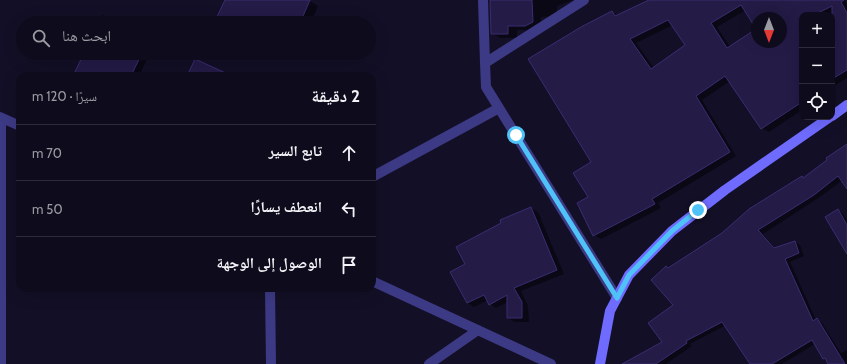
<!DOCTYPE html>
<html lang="ar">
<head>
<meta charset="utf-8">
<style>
	:root { --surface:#0e0b1c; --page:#1c1929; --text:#f1f3f6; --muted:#9b9ba3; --line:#2e2b3b }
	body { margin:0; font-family:Cabin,"Noto Naskh Arabic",sans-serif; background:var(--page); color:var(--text); direction:rtl }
	.controls { position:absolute; right:12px; top:12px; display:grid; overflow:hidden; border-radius:8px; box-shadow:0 4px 16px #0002 }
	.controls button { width:36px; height:36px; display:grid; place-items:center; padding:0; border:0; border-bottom:1px solid var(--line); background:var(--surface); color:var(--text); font:20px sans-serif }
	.compass { position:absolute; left:751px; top:12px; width:36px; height:36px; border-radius:50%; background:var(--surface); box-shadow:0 4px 16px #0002; rotate:180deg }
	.stop { position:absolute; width:12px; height:12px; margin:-9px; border:3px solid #4fc3f7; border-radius:50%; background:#fff }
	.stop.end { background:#4fc3f7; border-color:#fff; box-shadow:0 1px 4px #0008 }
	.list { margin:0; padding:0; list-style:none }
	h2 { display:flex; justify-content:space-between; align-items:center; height:52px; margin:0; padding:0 16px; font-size:17px }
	h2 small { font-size:13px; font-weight:400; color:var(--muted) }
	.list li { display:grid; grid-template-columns:26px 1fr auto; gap:12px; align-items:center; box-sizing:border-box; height:56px; padding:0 16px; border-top:1px solid var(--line) }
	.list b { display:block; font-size:15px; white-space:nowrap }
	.list em { font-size:13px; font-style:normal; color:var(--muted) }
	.icon { flex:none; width:22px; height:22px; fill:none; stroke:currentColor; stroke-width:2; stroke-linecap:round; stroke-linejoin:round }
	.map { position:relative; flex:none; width:847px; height:364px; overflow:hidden; direction:ltr }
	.search { position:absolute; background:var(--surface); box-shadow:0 4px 16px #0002; left:16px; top:16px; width:360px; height:44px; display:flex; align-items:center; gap:10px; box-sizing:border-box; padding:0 14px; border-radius:22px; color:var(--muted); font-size:15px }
	.panel { position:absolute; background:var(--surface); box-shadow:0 4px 16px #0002; left:16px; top:72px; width:360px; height:220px; border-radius:12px; direction:rtl }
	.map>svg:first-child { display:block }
	.shadow { fill:#0007; fill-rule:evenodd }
	.building { fill:#241b47; stroke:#3b2d73; fill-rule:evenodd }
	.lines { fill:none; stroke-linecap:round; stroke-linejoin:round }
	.street { stroke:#3d3a85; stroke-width:10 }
	.secondary { stroke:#6f6bff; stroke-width:10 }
	.route { stroke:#4fc3f7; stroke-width:5 }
</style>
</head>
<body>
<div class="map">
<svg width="847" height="364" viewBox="0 0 847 364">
	<rect width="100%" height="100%" fill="#130f26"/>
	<path class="shadow" d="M 226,0 L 308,0 L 318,6 L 311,23 L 219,23 Z
		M 491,0 L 573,0 L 557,6 L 557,16 L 541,17 L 541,27 L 534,30 L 517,30 L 517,38 L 500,38 L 492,33 Z
		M 651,0 L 845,0 L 847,5 L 847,78 L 832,87 L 832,15 L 802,15 L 802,110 L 769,132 L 762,128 L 730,81 L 702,100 L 736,156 L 658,203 L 661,208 L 601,239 L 594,235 L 590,197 L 593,162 L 612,12 L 619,16 ZM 746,10 L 757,29 L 757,18 L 781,18 L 781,42 L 757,42 L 757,30 L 731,48 L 717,27 ZM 673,25 L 686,46 L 654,68 L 636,43 Z
		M 103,15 L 121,23 L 99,23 Z
		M 85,53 L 150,53 L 139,76 L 75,76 Z
		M 847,146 L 847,178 L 844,179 L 820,197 L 763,234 L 776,249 L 795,242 L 800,245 L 804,256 L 790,262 L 816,320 L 822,323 L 841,353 L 847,350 L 847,364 L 828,364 L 815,344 L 782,364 L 751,364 L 726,325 L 690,344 L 692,346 L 666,364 L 636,364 L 663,342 L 675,305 L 666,267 L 669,268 L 722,234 L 802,177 L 804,178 Z
		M 531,208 L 538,212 L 564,274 L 521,291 L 528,306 L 529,322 L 515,322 L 508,318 L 508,302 L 496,308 L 490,304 L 488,300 L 474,307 L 468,303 L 452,272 L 466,265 Z
		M 838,210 L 843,214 L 847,220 L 847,252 Z"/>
	<path class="building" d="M 225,0 L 310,0 L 300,23 L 214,23 Z
		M 490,0 L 532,0 L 533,22 L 525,26 L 508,26 L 508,34 L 491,34 Z
		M 649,0 L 844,0 L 841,2 L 847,13 L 847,70 L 832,79 L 832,6 L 814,15 L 802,15 L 802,102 L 761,129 L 725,76 L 696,96 L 730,152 L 652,199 L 655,204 L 593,236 L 577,203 L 588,197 L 573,173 L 591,162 L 528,59 L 581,27 L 612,11 L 615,16 ZM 741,5 L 756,29 L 727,48 L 711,23 ZM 757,18 L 781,18 L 781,42 L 757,42 ZM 668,20 L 685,45 L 651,69 L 630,39 Z
		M 84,53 L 142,53 L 131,76 L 73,76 Z
		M 195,59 L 232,76 L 187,76 Z
		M 847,144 L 847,189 L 838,176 L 814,195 L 758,230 L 774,248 L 795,241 L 799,253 L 785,259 L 813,321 L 817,318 L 845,364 L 828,364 L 825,358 L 823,359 L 812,340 L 772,364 L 750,364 L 722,322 L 686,341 L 687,343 L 656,364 L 622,364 L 662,342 L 648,323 L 673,305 L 651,280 L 666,266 L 668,268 L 722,233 L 749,209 L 802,176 L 803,178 L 827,160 L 826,158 Z
		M 531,207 L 557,270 L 514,288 L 522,302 L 522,318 L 507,318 L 507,295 L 489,305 L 484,295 L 467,303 L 450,272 L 465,264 L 456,247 L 501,223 L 500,220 Z
		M 838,209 L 847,225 L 847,254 L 825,217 Z"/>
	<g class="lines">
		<path class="street" d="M 483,0 L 485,63
			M 584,0 L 485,63 L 486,87 L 617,298
			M 0,117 L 20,126
			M 1,118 L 1,364
			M 372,177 L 499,108
			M 372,281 L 551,364
			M 270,288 L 271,364
			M 429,364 L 478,330"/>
		<path class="secondary" d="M 832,116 L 847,105
			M 600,364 L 610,311 L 629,275 L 672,231 L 725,190 L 830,117"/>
	</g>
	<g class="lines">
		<path class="route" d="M 516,135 L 617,298 L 629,275 L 672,231 L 698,210"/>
	</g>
</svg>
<div class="controls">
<button>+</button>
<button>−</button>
<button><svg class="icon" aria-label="locate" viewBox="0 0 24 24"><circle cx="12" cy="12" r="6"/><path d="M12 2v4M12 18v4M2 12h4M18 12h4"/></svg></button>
</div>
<svg class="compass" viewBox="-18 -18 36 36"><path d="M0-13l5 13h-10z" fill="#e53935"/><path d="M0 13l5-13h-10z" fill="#9b9ba3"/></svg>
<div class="stop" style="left:516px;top:135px"></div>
<div class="stop end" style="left:698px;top:210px"></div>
<div class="search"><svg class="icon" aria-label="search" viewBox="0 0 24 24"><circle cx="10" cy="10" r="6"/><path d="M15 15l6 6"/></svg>ابحث هنا</div>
<section class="panel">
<h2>2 دقيقة<small>سيرًا · 120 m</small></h2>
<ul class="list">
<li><svg class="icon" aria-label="ahead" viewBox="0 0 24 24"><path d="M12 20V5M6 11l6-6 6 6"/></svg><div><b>تابع السير</b></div><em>70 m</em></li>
<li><svg class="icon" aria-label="left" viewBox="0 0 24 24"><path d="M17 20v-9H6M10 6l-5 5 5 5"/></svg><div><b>انعطف يسارًا</b></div><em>50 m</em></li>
<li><svg class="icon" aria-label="arrive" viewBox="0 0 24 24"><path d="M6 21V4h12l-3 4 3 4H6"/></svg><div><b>الوصول إلى الوجهة</b></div></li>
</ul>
</section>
</div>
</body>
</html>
